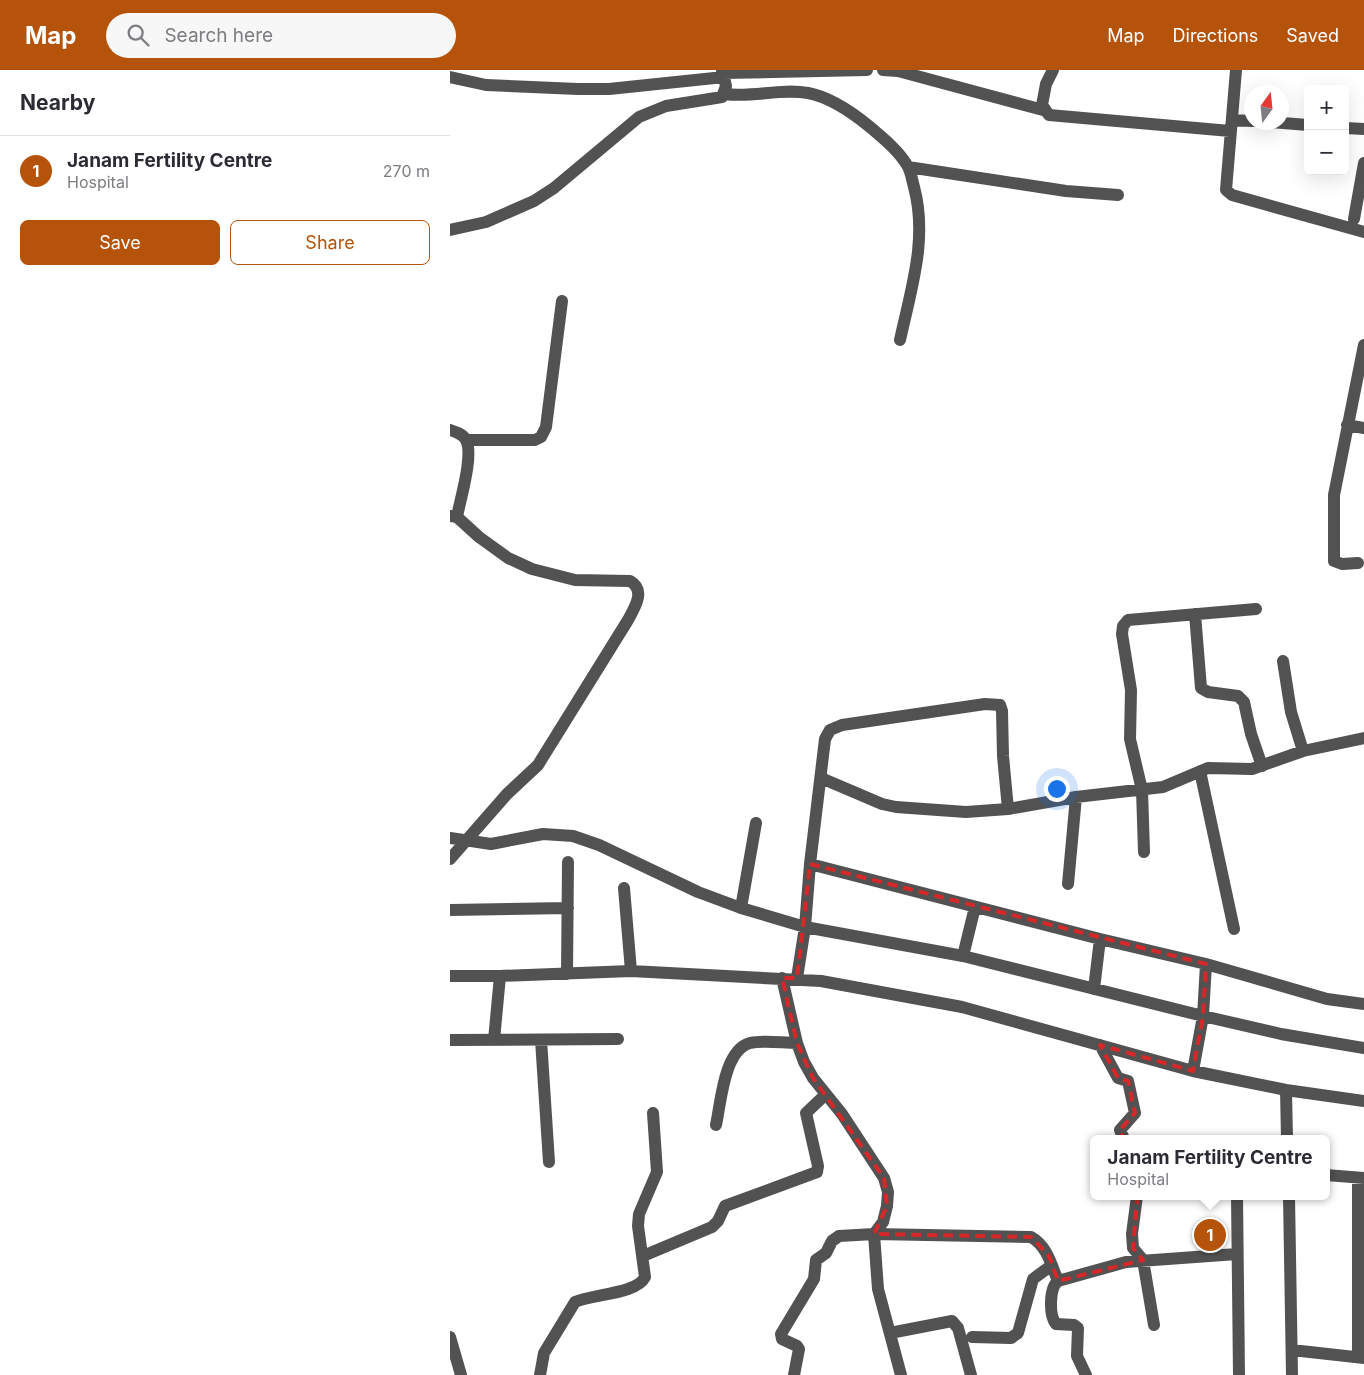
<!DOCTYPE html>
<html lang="en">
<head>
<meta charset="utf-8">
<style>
	:root { --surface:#fff; --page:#f7f7f7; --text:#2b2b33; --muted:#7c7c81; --line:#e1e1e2; --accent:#b45309 }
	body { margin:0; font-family:Inter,sans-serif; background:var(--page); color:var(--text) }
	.controls { position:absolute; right:15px; top:15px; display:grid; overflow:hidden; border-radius:8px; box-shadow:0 5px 20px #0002 }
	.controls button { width:45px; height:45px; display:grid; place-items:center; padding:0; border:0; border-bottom:1px solid var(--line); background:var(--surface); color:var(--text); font:25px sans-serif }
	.compass { position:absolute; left:794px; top:15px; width:45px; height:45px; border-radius:50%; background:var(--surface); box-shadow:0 5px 20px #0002; rotate:15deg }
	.you { position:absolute; left:606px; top:718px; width:18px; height:18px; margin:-12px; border:4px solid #fff; border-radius:50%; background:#1a73e8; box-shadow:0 0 0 8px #1a73e833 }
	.badge { display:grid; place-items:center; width:32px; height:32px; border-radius:50%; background:var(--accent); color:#fff; font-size:16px; font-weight:700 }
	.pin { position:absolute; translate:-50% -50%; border:2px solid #fff; box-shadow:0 1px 5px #0006 }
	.popup { position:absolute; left:640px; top:1065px; width:240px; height:65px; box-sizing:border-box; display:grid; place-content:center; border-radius:8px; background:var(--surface); filter:drop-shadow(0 1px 4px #0005); font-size:16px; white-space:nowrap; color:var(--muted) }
	.popup b { font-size:19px; color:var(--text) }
	.popup::after { content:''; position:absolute; left:50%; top:100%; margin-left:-10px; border:10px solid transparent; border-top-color:var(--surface) }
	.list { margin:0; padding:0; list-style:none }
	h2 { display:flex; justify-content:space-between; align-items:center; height:65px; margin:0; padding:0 20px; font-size:21px }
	h2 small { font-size:16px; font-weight:400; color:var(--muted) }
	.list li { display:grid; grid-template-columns:32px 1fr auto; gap:15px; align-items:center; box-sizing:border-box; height:70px; padding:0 20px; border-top:1px solid var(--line) }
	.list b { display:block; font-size:19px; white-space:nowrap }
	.list p { margin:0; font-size:16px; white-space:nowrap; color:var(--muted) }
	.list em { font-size:16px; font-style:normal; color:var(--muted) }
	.actions { display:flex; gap:10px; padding:15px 20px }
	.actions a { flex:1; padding:11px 0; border:1px solid var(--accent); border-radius:8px; text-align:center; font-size:18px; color:var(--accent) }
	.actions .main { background:var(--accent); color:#fff }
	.icon { flex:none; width:28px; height:28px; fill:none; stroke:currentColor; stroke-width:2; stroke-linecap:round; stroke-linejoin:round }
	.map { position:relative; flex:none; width:914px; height:1305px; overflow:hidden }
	header { display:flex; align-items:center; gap:30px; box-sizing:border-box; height:70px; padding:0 25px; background:var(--accent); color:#fff }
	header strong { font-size:24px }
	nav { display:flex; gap:28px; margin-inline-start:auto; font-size:18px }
	.search { width:350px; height:45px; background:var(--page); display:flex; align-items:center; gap:12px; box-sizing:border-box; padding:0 18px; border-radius:28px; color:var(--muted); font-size:19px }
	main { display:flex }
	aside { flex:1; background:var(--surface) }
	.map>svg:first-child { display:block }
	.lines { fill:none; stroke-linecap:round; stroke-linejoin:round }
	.minor { stroke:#525252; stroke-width:12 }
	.marked { fill:none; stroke:#d62828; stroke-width:4; stroke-dasharray:10 6; stroke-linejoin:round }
</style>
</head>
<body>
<header>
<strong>Map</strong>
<div class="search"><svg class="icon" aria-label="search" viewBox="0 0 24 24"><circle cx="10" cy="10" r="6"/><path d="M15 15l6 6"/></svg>Search here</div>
<nav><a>Map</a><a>Directions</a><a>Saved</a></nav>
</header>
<main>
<aside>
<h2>Nearby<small></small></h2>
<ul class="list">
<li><span class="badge">1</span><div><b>Janam Fertility Centre</b><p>Hospital</p></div><em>270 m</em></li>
</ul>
<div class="actions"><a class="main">Save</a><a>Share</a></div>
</aside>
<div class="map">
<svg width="914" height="1305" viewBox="0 0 914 1305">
	<rect width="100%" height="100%" fill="#fff"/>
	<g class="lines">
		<path class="minor" d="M 433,0 L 448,1 L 593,40
			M 603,0 L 596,14 L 592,35 L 599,45 L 780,61
			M 786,0 L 776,120 L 782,125 L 914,162
			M 273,3 L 417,0
			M 0,7 L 36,15 L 128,19 L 159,19 L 274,7
			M 275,24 C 303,28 330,18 358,23 C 380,27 403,43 420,57 C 434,69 448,80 457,95 C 461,101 462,110 464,117 C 478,169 461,219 450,270
			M 782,50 L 802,51
			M 819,52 L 858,55
			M 895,58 L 914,59
			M 458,97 L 616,121 L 668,125
			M 904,149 L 914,93
			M 0,160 L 36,152 L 84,131 L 104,118 L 189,47 L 216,36 L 272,27 L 276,16 L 272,0
			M 897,355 L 914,358
			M 0,360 C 6,362 13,364 16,370 C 24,385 10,430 7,447
			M 16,370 L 85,370 L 91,367 L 96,357 L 112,231
			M 0,446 L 7,447 L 29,467 L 58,488 L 82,499 L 125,510 L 180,511 C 196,520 185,537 178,550 L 88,695 L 57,724 L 0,789
			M 908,493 L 892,494 L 884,491 L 884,425 L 914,275
			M 745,544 L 751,618 L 758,622 L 788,626 L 794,632 L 801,664 L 812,696
			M 833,591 L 841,642 L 853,681
			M 750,701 L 784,859
			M 371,708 L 432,734 L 446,737 L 516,742 L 558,739 L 626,727 L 713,717 L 758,698 L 802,699 L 853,681 L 914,668
			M 0,768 L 41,774 L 93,764 L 123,766 L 149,775 L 248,822 L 291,838 L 355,857 L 513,886 L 753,946 L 831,964 L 914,978
			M 694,782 L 692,720 L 680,669 L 681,620 L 672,564 L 673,556 L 678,550 L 806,539
			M 360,794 L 650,869 L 756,894 L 877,929 L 914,934
			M 618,814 L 626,727
			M 174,818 L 181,901
			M 291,838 L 306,753
			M 0,840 L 118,838
			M 513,886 L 525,837
			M 117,904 L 118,792
			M 0,906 L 50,906 L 181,901 L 371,911 L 512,937 L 743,1001 L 836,1020 L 914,1031
			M 332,908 L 347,973 L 354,992 L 363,1008 L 392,1044 L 434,1108 L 438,1122 L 437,1136 L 433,1152 L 424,1164
			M 347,908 L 355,857 L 360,794 L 375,669 L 380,660 L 392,655 L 535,634 L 550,635 L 552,641 L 553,686 L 558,739
			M 644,919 L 650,869
			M 0,970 L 168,969
			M 44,970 L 50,906
			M 91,970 L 99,1092
			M 650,975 L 668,1008 L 678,1011 L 685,1043 L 670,1060 L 674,1069
			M 743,1001 L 753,946 L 756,894
			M 836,1020 L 837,1069
			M 266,1055 C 271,1032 274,980 300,973 C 314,970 332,973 347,973
			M 876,1105 L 914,1108
			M 908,1108 L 908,1287
			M 687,1126 L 682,1164 L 683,1178 L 693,1190 L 704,1255
			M 787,1126 L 789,1305
			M 839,1126 L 842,1305
			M 424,1164 L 581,1167 C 597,1176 601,1194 608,1211
			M 193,1186 L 262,1157 L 268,1151 L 275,1136 L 367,1102 L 368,1096 L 356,1043 L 375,1025
			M 440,1263 L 502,1251 L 508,1258 L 521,1305
			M 0,1267 L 11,1305
			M 522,1267 L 561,1268 L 568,1263 L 583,1209 L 602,1195
			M 842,1280 L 914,1288
			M 90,1305 L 94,1283 L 125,1232 C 143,1224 187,1224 195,1207 L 188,1156 L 189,1144 L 207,1102 L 203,1043
			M 344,1305 L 349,1279 L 347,1276 L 332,1269 L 331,1264 L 364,1209 L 366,1190 L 376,1183 L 382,1171 L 389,1166 L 424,1164 L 428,1219 L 451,1305
			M 636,1305 L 627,1286 L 628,1258 L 624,1255 L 606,1254 C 599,1246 599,1218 608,1211 L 676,1192 L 787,1184"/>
	</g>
	<path class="marked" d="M 360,794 L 756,894 L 753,946 L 743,1001 L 650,975 L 668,1008 L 678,1011 L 685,1043 L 670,1060 L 685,1095 L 688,1119 L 683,1178 L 693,1190 L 608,1211 L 599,1186 L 581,1167 L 424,1164 L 437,1136 L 434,1108 L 363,1008 L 347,973 L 332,908 L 347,908 Z"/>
</svg>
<div class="controls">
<button>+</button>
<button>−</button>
</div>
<svg class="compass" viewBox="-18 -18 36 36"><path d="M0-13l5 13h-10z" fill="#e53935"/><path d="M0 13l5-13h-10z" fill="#7c7c81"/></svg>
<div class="you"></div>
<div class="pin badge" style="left:760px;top:1165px">1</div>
<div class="popup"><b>Janam Fertility Centre</b>Hospital</div>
</div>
</main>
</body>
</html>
